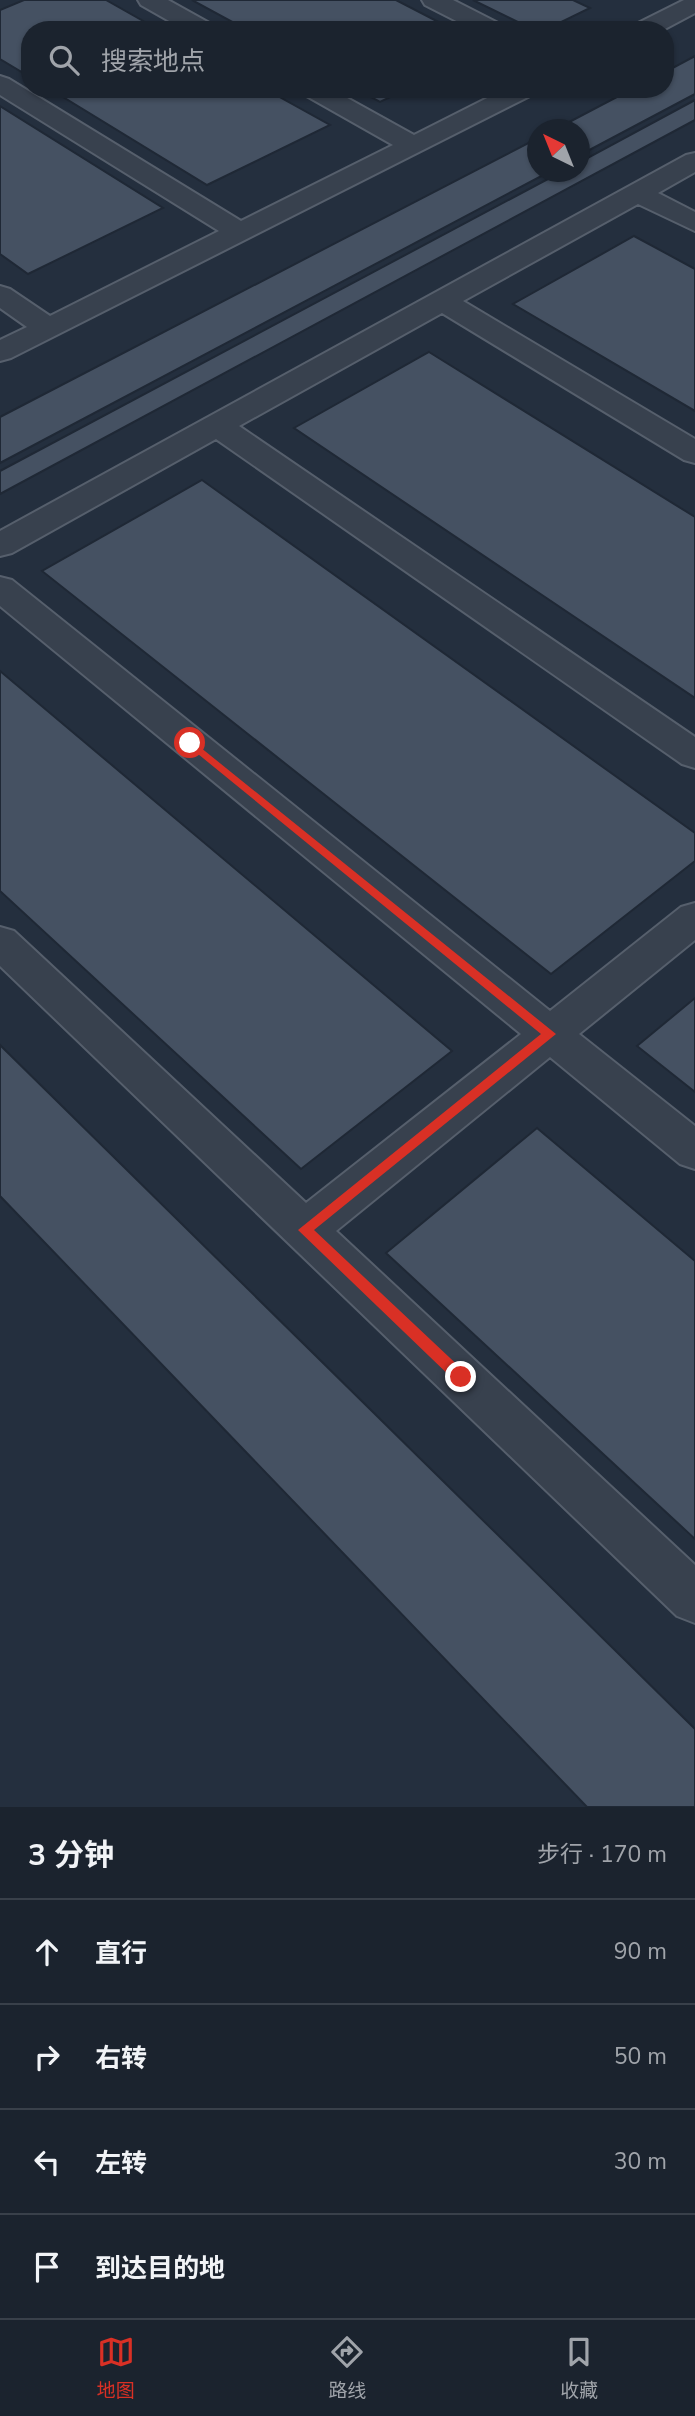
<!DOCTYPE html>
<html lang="zh">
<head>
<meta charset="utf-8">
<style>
	:root { --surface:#1b232e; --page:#242b36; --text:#f1f3f6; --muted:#a0a4aa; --line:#39404a; --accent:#d93025 }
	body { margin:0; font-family:"Nunito Sans","Noto Sans SC",sans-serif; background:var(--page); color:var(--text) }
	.compass { position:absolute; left:527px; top:119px; width:63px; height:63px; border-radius:50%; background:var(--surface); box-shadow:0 2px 5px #0004; rotate:317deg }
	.stop { position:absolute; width:21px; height:21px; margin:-16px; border:5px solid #d93025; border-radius:50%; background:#fff }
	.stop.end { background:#d93025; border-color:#fff; box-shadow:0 2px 7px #0008 }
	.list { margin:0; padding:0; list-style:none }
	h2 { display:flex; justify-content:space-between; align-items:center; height:91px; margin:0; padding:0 28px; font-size:30px }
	h2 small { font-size:23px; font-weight:400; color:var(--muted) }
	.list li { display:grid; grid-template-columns:46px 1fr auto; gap:21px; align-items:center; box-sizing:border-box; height:105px; padding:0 28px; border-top:2px solid var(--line) }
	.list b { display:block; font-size:26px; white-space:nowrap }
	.list em { font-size:23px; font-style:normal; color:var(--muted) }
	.icon { flex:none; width:38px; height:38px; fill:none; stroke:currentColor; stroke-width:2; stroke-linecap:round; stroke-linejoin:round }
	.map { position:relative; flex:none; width:695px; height:1807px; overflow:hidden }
	.search { position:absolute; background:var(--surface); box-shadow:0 2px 5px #0004; left:21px; right:21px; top:21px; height:77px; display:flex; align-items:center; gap:18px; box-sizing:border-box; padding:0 24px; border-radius:28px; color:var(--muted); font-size:26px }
	.sheet { height:511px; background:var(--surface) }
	nav { display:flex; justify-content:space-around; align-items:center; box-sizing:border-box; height:98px; border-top:2px solid var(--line); background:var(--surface); font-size:19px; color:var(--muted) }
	nav a { display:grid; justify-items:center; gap:4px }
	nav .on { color:var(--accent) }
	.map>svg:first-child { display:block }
	.building { fill:#455162; stroke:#1f2835; stroke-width:2 }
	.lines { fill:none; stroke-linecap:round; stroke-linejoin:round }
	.minor-casing { stroke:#565f6c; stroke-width:4 }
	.minor { fill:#38414e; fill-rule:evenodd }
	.route { fill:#d93025 }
</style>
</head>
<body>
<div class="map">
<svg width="695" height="1807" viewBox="0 0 695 1807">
	<rect width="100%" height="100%" fill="#242f3e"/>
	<path class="building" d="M 24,0 L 106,0 L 159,30 L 30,30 L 30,77 L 0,59 L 0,10 Z
		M 192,0 L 396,0 L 454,30 L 247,30 Z
		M 473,0 L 573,0 L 590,8 L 545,30 L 534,30 Z
		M 695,56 L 695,94 L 580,155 L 580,130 L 554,130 L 632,89 L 665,89 L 665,72 Z
		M 50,89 L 265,89 L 330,125 L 207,185 Z
		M 356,89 L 407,89 L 380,102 Z
		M 695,100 L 695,120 L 0,494 L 0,471 L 561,172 L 580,172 L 580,162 Z
		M 0,106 L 163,208 L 28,274 L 0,254 Z
		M 538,138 L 538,172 L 549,172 L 0,463 L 0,417 Z
		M 634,236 L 695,269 L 695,411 L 513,304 Z
		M 429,352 L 695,517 L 695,698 L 294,428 Z
		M 202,480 L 695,833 L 695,861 L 551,974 L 42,571 Z
		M 0,671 L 452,1051 L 301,1169 L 0,891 Z
		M 695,998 L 695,1092 L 637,1046 Z
		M 0,1045 L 695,1729 L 695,1807 L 587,1807 L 0,1196 Z
		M 537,1128 L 695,1261 L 695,1539 L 386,1253 Z"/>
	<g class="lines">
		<defs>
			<path id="minor" d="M 138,0 L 168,0 L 213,25 L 216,30 L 185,30 L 141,5 Z
				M 422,0 L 453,0 L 502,25 L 505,30 L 474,30 L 425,5 Z
				M 684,0 L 695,0 L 695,13 L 663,30 L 631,30 L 634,25 Z
				M 0,76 L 9,79 L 241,221 L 393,145 L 303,94 L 299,89 L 331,89 L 414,135 L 505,89 L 538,89 L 534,94 L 11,358 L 0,361 L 0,340 L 27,327 L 0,308 L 0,286 L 10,289 L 50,316 L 219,231 L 0,95 Z
				M 695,153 L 695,172 L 658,193 L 695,212 L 695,231 L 638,204 L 463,301 L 695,439 L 695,463 L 684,460 L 442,313 L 239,426 L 695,737 L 695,768 L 682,764 L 216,439 L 12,553 L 0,556 L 0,531 L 686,155 Z
				M 0,577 L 12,580 L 550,1011 L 681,907 L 695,903 L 695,940 L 579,1034 L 695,1126 L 695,1169 L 680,1164 L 550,1057 L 336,1231 L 695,1565 L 695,1623 L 677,1616 L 0,966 L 0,927 L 14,931 L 306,1203 L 521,1034 L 0,606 Z"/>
		</defs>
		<use href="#minor" class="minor-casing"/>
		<use href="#minor" class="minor"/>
	</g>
	<path class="route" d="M 190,739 L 556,1034 L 314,1230 L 466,1373 L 466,1382 L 456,1382 L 298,1230 L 541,1034 L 187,745 L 185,743 Z"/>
</svg>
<svg class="compass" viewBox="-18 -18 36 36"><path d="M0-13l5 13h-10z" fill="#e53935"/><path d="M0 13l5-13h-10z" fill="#a0a4aa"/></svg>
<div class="stop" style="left:190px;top:743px"></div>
<div class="stop end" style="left:461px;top:1377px"></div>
<div class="search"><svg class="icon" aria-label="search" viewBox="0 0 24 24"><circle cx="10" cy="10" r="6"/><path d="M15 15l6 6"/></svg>搜索地点</div>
</div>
<section class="sheet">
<h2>3 分钟<small>步行 · 170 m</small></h2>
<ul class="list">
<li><svg class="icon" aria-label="ahead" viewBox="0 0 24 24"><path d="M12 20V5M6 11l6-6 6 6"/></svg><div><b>直行</b></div><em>90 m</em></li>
<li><svg class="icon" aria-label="right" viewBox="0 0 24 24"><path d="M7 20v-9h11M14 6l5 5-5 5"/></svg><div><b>右转</b></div><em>50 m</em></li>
<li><svg class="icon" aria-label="left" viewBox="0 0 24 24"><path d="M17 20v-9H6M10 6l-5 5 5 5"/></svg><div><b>左转</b></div><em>30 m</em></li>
<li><svg class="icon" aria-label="arrive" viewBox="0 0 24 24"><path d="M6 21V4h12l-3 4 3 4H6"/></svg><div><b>到达目的地</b></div></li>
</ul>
</section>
<nav>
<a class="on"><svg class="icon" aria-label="map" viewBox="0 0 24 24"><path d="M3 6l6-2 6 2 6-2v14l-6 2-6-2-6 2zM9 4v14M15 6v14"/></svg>地图</a>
<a><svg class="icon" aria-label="directions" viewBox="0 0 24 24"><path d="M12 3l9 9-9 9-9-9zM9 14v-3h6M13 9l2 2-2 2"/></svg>路线</a>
<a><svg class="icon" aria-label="saved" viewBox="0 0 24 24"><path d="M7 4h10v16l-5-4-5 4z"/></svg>收藏</a>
</nav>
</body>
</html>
